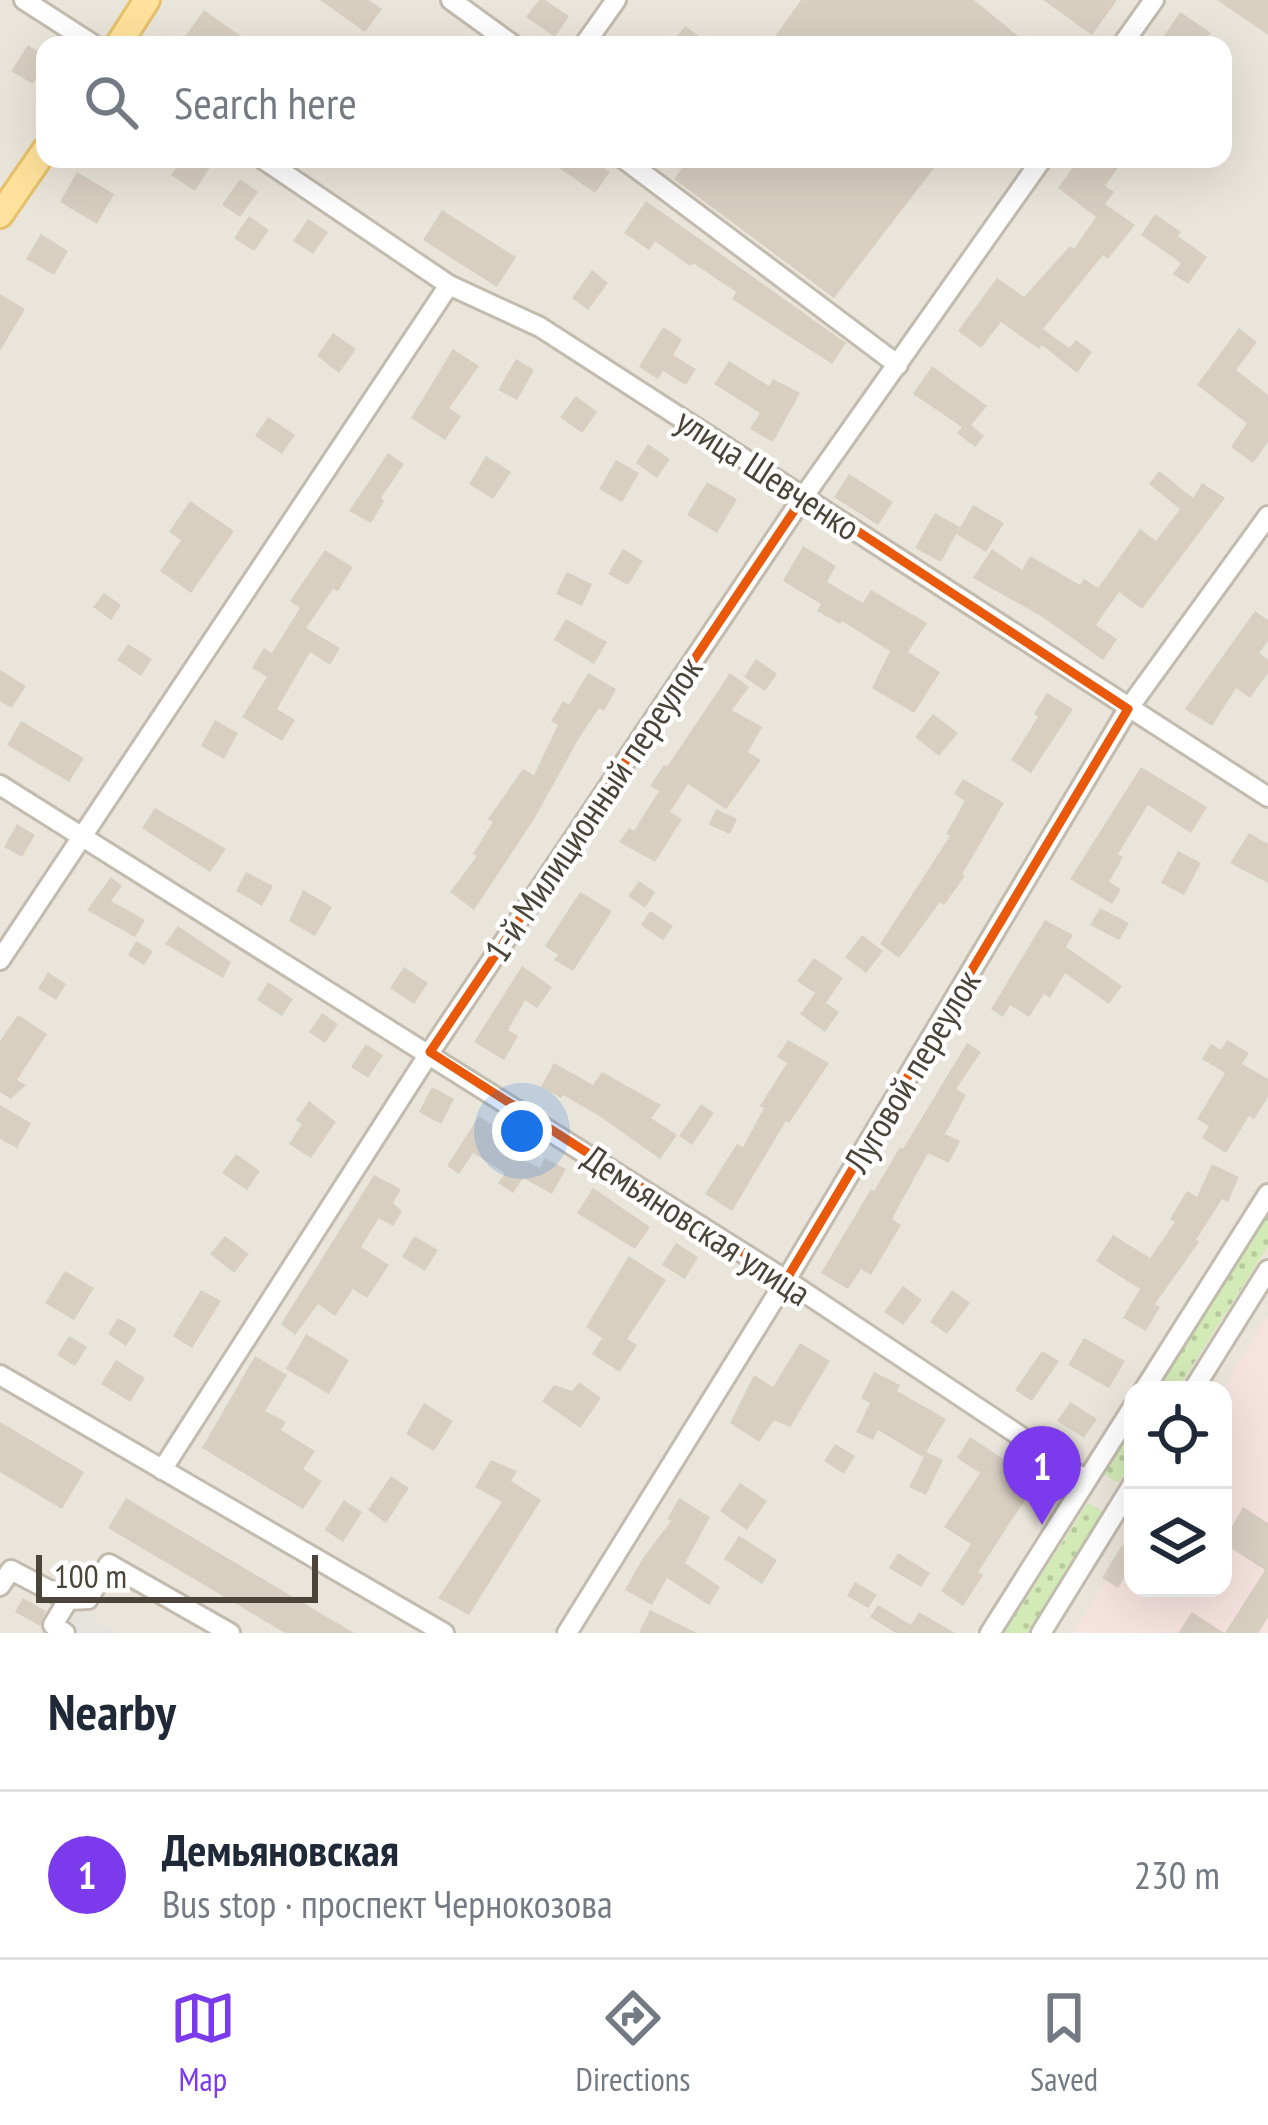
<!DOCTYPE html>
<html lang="en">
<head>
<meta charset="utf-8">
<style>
	:root { --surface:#fff; --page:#f2f2f3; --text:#1f2937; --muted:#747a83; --line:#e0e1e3; --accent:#7c3aed }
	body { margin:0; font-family:"PT Sans Narrow",sans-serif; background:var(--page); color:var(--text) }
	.controls { position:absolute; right:36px; bottom:36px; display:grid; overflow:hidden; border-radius:24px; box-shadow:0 12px 48px #0002 }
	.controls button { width:108px; height:108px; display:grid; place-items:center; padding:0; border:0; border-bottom:3px solid var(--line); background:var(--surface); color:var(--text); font:60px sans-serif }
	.scale { position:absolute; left:36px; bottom:30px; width:282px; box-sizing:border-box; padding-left:12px; border:6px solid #4b4439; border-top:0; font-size:33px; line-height:42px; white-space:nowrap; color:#4b4439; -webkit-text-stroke:9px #fff; paint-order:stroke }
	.you { position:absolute; left:522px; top:1131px; width:42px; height:42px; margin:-30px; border:9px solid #fff; border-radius:50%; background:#1a73e8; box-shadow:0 0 0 18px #1a73e833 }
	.badge { display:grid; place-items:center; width:78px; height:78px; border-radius:50%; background:var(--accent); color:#fff; font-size:39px; font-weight:700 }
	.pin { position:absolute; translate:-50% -99px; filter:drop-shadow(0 3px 6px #0008) }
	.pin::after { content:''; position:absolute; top:63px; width:42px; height:36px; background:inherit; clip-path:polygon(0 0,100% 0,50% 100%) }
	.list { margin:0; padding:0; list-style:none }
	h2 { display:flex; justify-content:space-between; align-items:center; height:156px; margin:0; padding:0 48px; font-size:51px }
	h2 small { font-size:39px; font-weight:400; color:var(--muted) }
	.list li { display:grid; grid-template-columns:78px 1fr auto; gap:36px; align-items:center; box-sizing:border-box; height:168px; padding:0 48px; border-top:3px solid var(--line) }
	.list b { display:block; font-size:45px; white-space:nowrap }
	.list p { margin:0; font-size:39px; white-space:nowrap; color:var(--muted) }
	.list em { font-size:39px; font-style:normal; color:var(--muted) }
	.icon { flex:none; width:66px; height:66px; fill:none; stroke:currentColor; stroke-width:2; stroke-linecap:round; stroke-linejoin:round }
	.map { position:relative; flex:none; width:1268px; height:1633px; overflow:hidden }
	.search { position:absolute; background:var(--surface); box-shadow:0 12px 48px #0002; left:36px; right:36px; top:36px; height:132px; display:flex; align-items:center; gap:30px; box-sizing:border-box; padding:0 42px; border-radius:24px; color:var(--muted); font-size:45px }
	.sheet { height:324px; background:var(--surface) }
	nav { display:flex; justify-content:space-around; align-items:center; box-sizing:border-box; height:168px; border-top:3px solid var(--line); background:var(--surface); font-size:33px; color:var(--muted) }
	nav a { display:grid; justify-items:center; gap:6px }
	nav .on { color:var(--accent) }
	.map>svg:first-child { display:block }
	.residential { fill:#eae5da; fill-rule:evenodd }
	.industrial { fill:#e6e2dd }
	.medical { fill:#f6e3e0 }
	.green { fill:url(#green-dots) }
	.building { fill:#d8cfc1 }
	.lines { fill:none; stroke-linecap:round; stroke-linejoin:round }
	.minor-casing { stroke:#c2bbae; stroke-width:24 }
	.major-casing { stroke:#e6c16a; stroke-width:30 }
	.minor { stroke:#fff; stroke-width:18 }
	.major { stroke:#ffe39c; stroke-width:24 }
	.marked { fill:none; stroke:#e8590c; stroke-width:9; stroke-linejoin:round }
	.labels { text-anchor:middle; stroke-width:9; stroke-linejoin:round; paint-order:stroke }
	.street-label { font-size:36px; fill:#4b4439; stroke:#fff }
</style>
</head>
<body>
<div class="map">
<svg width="1268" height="1633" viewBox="0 0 1268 1633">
	<defs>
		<pattern id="green-dots" width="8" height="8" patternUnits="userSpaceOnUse" patternTransform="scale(3)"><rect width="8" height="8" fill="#d2eab5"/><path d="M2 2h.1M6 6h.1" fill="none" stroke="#b6ca9c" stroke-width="1.8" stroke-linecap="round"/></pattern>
	</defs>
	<rect width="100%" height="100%" fill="#f6f3ec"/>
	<path class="residential" d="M 0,0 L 1268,0 L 1268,1633 L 0,1633 ZM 45,45 L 1223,45 L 1223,159 L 45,159 ZM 1133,1390 L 1223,1390 L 1223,1588 L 1133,1588 Z"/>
	<path class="industrial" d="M 75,1606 L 116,1633 L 80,1633 L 64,1623 Z"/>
	<path class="medical" d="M 1268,1315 L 1268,1633 L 1073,1633 L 1133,1536 L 1133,1588 L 1223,1588 L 1222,1390 Z"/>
	<path class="green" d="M 1268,1211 L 1268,1246 L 1177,1390 L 1157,1390 Z
		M 1133,1428 L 1133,1460 L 1118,1483 L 1104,1474 Z
		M 1088,1503 L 1108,1515 L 1032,1633 L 1004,1633 Z"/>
	<path class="building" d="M 320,0 L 369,0 L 382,9 L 365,32 Z
		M 539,0 L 545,0 L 569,16 L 555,37 L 526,17 Z
		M 801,0 L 974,0 L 1029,45 L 769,45 Z
		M 1043,0 L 1117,0 L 1092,35 Z
		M 1217,0 L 1268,0 L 1268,35 Z
		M 204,10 L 253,45 L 179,45 Z
		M 1180,12 L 1211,33 L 1203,45 L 1158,45 Z
		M 685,26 L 712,45 L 670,45 Z
		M 28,45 L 45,56 L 45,66 L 33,84 L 11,71 Z
		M 182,159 L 215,159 L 195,191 L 171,175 Z
		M 546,159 L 591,159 L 610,172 L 595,193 Z
		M 689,159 L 941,159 L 834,298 L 674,179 Z
		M 1079,159 L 1124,159 L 1105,186 L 1114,192 L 1105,204 L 1135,225 L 1108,259 L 1103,255 L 1043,329 L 1069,348 L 1076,340 L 1092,352 L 1077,373 L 1042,345 L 1039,349 L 1001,322 L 981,348 L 958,331 L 997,278 L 1024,297 L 1070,246 L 1074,249 L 1096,217 L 1058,188 Z
		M 77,172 L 114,194 L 97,224 L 60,202 Z
		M 240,179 L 258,192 L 240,217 L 222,205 Z
		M 646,201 L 846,343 L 832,364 L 732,299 L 736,292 L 693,263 L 690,266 L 655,241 L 649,250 L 624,233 Z
		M 442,210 L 516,257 L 497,287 L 423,240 Z
		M 1155,214 L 1181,232 L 1178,236 L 1207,257 L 1188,284 L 1173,274 L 1181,263 L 1141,235 Z
		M 249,216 L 269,230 L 254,251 L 234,238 Z
		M 308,219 L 328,232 L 313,254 L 293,241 Z
		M 41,234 L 68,251 L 54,275 L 26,259 Z
		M 592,270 L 608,283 L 588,310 L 572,298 Z
		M 0,294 L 25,309 L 0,351 Z
		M 663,327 L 682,339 L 673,355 L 696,369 L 686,385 L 663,371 L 658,379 L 639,367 Z
		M 1239,328 L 1257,342 L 1236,370 L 1268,395 L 1268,442 L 1253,463 L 1231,447 L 1247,423 L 1197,385 Z
		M 333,333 L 356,349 L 339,373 L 317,356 Z
		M 453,349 L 479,366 L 449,408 L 461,416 L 445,440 L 411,418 Z
		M 516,359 L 534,370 L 517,400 L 498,390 Z
		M 729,361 L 769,386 L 773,379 L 800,393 L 773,442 L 750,429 L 760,413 L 714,384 Z
		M 932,366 L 987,406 L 971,425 L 984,436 L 975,447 L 957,433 L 962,427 L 913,394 Z
		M 576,396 L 597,412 L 582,433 L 560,417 Z
		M 268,417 L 295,435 L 282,454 L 255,436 Z
		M 648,444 L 670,459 L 657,478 L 636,463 Z
		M 388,453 L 404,464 L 381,498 L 384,501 L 371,523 L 349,511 Z
		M 486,456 L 511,472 L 493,499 L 469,484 Z
		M 616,460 L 639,473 L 622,502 L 599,489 Z
		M 1159,471 L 1193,498 L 1202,483 L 1225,498 L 1142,609 L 1119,592 L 1096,625 L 1117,639 L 1103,660 L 1041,616 L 973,578 L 992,549 L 1022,570 L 1030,556 L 1080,585 L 1084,579 L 1098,588 L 1140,529 L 1156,541 L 1180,509 L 1149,484 Z
		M 849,474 L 893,502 L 878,525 L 834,497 Z
		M 707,482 L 737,499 L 717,533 L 687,515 Z
		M 190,501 L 234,531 L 191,593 L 160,571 L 181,540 L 169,532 Z
		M 973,505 L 1004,523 L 986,552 L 956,534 L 941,562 L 915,548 L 935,513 L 960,527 L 957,533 Z
		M 803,546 L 836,566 L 827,582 L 863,603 L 871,590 L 927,623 L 908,652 L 940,672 L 914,713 L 872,688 L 890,651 L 842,621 L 840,624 L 817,611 L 821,604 L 783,581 Z
		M 623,549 L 643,561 L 628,585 L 608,574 Z
		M 325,550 L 353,567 L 338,591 L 333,589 L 306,628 L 340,648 L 330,665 L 310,652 L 277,709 L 295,720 L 282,741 L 242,717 L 267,677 L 252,668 L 264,648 L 272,653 L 300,608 L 290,601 Z
		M 567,572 L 592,584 L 582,606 L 556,594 Z
		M 104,593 L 121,605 L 111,620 L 93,607 Z
		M 1255,611 L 1268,620 L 1268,641 L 1259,653 L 1268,660 L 1268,673 L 1250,698 L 1236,688 L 1212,726 L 1185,709 Z
		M 566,619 L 607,642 L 594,664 L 554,640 Z
		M 128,644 L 152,659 L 141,676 L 117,660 Z
		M 756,659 L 777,674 L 765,691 L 744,677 Z
		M 0,670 L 26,686 L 12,708 L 0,701 Z
		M 588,673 L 616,689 L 604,711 L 599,708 L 579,738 L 534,819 L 474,910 L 450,892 L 477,856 L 473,854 L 493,822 L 488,819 L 523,769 L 534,775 L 558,725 L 551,721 L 563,701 L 569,705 Z
		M 730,673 L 749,687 L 732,710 L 762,727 L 748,752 L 761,760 L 726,809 L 688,784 L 670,812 L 682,819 L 655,862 L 619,842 L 629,828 L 634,831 L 659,791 L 650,786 L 664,765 L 667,767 Z
		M 1047,693 L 1073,709 L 1031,773 L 1011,760 L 1038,717 L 1034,714 Z
		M 933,714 L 958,733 L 939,756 L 915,737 Z
		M 215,720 L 238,733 L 224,759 L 201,746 Z
		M 21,721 L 84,758 L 69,782 L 7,745 Z
		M 1141,767 L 1207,807 L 1191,833 L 1148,805 L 1118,854 L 1123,857 L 1109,882 L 1121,889 L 1112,904 L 1070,879 Z
		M 963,779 L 1004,803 L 962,874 L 965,876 L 944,905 L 940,902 L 899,958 L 880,944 L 950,836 L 946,834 L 965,801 L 954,794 Z
		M 155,808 L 226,849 L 210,872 L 142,828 Z
		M 716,809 L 737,819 L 730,834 L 709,825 Z
		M 17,824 L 35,835 L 22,857 L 4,847 Z
		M 1249,833 L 1268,844 L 1268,883 L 1230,863 Z
		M 1178,851 L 1201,863 L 1184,895 L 1161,883 Z
		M 246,872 L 273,886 L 262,906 L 236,891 Z
		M 111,877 L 122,886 L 111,901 L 145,920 L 135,937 L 87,910 Z
		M 639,881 L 655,892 L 645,908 L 628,896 Z
		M 303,890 L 332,907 L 315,936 L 289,921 Z
		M 580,892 L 612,911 L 573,971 L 554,960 L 558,955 L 545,946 Z
		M 1100,908 L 1129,923 L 1119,940 L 1090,925 Z
		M 650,911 L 673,926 L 663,940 L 641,925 Z
		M 1045,920 L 1073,935 L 1066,947 L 1122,986 L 1109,1004 L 1065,973 L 1050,998 L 1044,994 L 1029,1017 L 1010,1005 L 1003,1017 L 991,1009 Z
		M 178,926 L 231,962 L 223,978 L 165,944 Z
		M 862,935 L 883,951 L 866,973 L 845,957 Z
		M 136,941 L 153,951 L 144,965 L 128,955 Z
		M 814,958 L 843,978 L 826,1003 L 839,1012 L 825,1032 L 800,1014 L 815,993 L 797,981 Z
		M 522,966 L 552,987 L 537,1008 L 525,1000 L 508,1030 L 518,1036 L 504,1060 L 474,1042 Z
		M 404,967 L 428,983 L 414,1004 L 390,988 Z
		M 48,972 L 66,984 L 56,1000 L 38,989 Z
		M 268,982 L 293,999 L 282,1016 L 257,1000 Z
		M 322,1013 L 338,1024 L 325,1043 L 309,1032 Z
		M 18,1015 L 47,1034 L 17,1080 L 26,1085 L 11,1099 L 0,1092 L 0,1041 Z
		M 788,1040 L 829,1063 L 789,1123 L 786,1121 L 732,1211 L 705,1194 L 737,1144 L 743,1147 L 764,1108 L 760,1106 L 787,1063 L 777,1057 Z
		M 1227,1040 L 1249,1053 L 1242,1064 L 1268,1079 L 1268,1097 L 1254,1119 L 1249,1116 L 1226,1153 L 1202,1138 L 1209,1126 L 1197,1119 L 1225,1073 L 1202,1059 L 1211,1044 L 1221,1050 Z
		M 967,1043 L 981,1052 L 956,1089 L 966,1095 L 945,1134 L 960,1141 L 949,1163 L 928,1153 L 892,1219 L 901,1225 L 871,1275 L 861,1269 L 848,1289 L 821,1273 L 871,1189 L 874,1191 L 900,1147 L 903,1149 Z
		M 366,1044 L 383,1055 L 368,1078 L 351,1067 Z
		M 554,1063 L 593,1085 L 602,1072 L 661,1105 L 651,1118 L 677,1135 L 660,1159 L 601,1117 L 563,1095 L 561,1098 L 541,1087 Z
		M 432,1087 L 454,1099 L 441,1124 L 419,1112 Z
		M 309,1101 L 336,1122 L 311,1158 L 289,1144 L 302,1124 L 296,1120 Z
		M 701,1104 L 714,1113 L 692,1145 L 679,1136 Z
		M 0,1105 L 31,1123 L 17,1148 L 0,1139 Z
		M 479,1116 L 519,1142 L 512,1154 L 540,1168 L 545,1158 L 566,1169 L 552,1194 L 523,1178 L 513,1193 L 498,1183 L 505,1173 L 473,1153 L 459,1174 L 447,1166 Z
		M 236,1154 L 260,1171 L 247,1190 L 222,1173 Z
		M 1212,1164 L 1239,1177 L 1228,1202 L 1222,1199 L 1196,1240 L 1199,1242 L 1155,1304 L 1160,1307 L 1146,1331 L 1123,1318 L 1140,1289 L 1096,1261 L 1113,1235 L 1150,1258 L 1175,1222 L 1170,1219 L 1187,1191 L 1197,1197 Z
		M 374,1175 L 401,1189 L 393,1203 L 402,1211 L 393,1226 L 379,1218 L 361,1247 L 389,1265 L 367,1298 L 353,1289 L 335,1316 L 318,1304 L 295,1335 L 281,1324 Z
		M 593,1188 L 650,1227 L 635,1249 L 577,1213 Z
		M 225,1236 L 249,1254 L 234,1273 L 210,1254 Z
		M 414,1236 L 438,1250 L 425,1271 L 402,1257 Z
		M 676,1243 L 698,1257 L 685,1279 L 662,1265 Z
		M 629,1256 L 666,1280 L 627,1339 L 637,1345 L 620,1372 L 592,1354 L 602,1338 L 586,1327 Z
		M 65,1271 L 94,1288 L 74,1320 L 45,1303 Z
		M 903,1286 L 922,1300 L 903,1325 L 884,1312 Z
		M 201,1290 L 221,1301 L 192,1348 L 173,1336 Z
		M 952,1290 L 970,1303 L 947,1334 L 930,1322 Z
		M 118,1318 L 137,1329 L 126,1346 L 108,1334 Z
		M 306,1334 L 349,1360 L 329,1394 L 286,1369 Z
		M 69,1336 L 87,1347 L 75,1366 L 57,1355 Z
		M 1084,1338 L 1125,1361 L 1109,1388 L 1068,1365 Z
		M 800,1343 L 830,1361 L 790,1427 L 774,1420 L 759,1442 L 730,1423 L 754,1375 L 773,1387 Z
		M 1042,1351 L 1059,1361 L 1032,1401 L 1015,1390 Z
		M 255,1356 L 287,1375 L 265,1411 L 286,1422 L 281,1430 L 315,1451 L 303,1469 L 322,1481 L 303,1509 L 202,1448 Z
		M 116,1360 L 145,1378 L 130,1402 L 101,1384 Z
		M 874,1372 L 900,1385 L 897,1391 L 946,1419 L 926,1452 L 943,1460 L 926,1495 L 909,1487 L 926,1453 L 923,1457 L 878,1430 L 873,1440 L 856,1432 L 870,1403 L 861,1398 Z
		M 579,1382 L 601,1398 L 580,1428 L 542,1401 L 554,1385 L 572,1391 Z
		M 1070,1402 L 1097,1419 L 1084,1438 L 1057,1421 Z
		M 424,1403 L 453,1421 L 434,1451 L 406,1434 Z
		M 0,1422 L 84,1472 L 62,1509 L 0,1472 Z
		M 970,1437 L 1037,1481 L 978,1572 L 983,1575 L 963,1606 L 941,1591 L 971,1544 L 944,1527 L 980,1473 L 957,1458 Z
		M 835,1444 L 855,1456 L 844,1474 L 824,1461 Z
		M 491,1460 L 517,1471 L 511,1481 L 541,1500 L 469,1615 L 438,1598 L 502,1502 L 475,1487 Z
		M 391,1476 L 409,1488 L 386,1523 L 368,1510 Z
		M 740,1483 L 767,1501 L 747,1530 L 720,1511 Z
		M 126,1498 L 354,1633 L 285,1633 L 108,1528 Z
		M 679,1498 L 710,1517 L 685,1563 L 720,1587 L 709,1605 L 667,1578 L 652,1605 L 625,1590 L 643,1558 L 671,1521 L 667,1519 Z
		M 344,1500 L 362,1512 L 343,1542 L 325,1530 Z
		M 1243,1507 L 1268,1523 L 1268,1618 L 1258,1633 L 1225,1633 L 1265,1570 L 1223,1543 Z
		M 739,1536 L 777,1560 L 762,1584 L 724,1559 Z
		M 1122,1545 L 1133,1552 L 1133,1579 L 1126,1574 L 1118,1588 L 1102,1578 Z
		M 898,1553 L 930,1573 L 921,1587 L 889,1568 Z
		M 855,1582 L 877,1595 L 868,1608 L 847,1596 Z
		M 23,1598 L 46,1611 L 40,1626 L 15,1612 Z
		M 878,1605 L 911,1625 L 919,1612 L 955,1633 L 896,1633 L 870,1617 Z
		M 650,1610 L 697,1633 L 639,1633 Z
		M 1192,1612 L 1224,1633 L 1178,1633 Z"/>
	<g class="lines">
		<defs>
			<path id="minor" d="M 24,0 L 94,45
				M 451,0 L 513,45
				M 584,45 L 616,0
				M 1122,45 L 1154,0
				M 263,159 L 449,285 L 540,327 L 1268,797
				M 624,159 L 898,365
				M 0,785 L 786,1280 L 1086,1480
				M 0,960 L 449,285
				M 0,1375 L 444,1633
				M 1144,1390 L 1268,1194
				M 1193,1390 L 1268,1270
				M 162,1470 L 430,1052 L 804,496 L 1042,159
				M 0,1586 L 11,1570 L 68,1600
				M 65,1633 L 53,1625 L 68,1600 L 88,1599 L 109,1564 L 230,1633
				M 567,1633 L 786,1280 L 1128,709 L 1268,516
				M 990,1633 L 1133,1407
				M 1041,1633 L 1133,1484"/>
			<path id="major" d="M 118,45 L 147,0
				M 0,215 L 45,150"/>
		</defs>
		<use href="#minor" class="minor-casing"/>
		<use href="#major" class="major-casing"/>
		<use href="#minor" class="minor"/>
		<use href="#major" class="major"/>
	</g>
	<path class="marked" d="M 804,496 L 1128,709 L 786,1280 L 430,1052 Z"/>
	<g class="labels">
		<g class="street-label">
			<text transform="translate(768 474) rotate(33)" y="13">улица Шевченко</text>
			<text transform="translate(593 809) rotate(-56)" y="13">1-й Милиционный переулок</text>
			<text transform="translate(912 1071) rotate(-59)" y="13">Луговой переулок</text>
			<text transform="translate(697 1225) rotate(33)" y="13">Демьяновская улица</text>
		</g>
	</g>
</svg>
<div class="controls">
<button><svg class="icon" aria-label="locate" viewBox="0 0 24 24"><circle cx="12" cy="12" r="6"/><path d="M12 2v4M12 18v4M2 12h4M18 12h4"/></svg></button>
<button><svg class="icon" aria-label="layers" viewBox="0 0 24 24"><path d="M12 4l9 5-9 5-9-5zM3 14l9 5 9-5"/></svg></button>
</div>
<div class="scale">100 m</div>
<div class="you"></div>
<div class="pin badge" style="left:1042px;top:1525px">1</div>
<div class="search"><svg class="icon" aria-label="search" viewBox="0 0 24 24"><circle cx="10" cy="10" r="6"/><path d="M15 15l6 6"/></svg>Search here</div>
</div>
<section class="sheet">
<h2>Nearby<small></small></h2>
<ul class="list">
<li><span class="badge">1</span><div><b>Демьяновская</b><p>Bus stop · проспект Чернокозова</p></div><em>230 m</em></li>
</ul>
</section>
<nav>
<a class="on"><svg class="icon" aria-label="map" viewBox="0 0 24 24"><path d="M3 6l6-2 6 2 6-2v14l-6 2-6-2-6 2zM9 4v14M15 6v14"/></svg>Map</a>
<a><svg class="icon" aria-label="directions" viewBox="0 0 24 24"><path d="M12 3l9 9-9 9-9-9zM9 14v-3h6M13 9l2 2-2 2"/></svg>Directions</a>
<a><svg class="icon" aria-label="saved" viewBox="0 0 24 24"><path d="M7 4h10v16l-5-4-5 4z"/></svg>Saved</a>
</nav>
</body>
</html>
